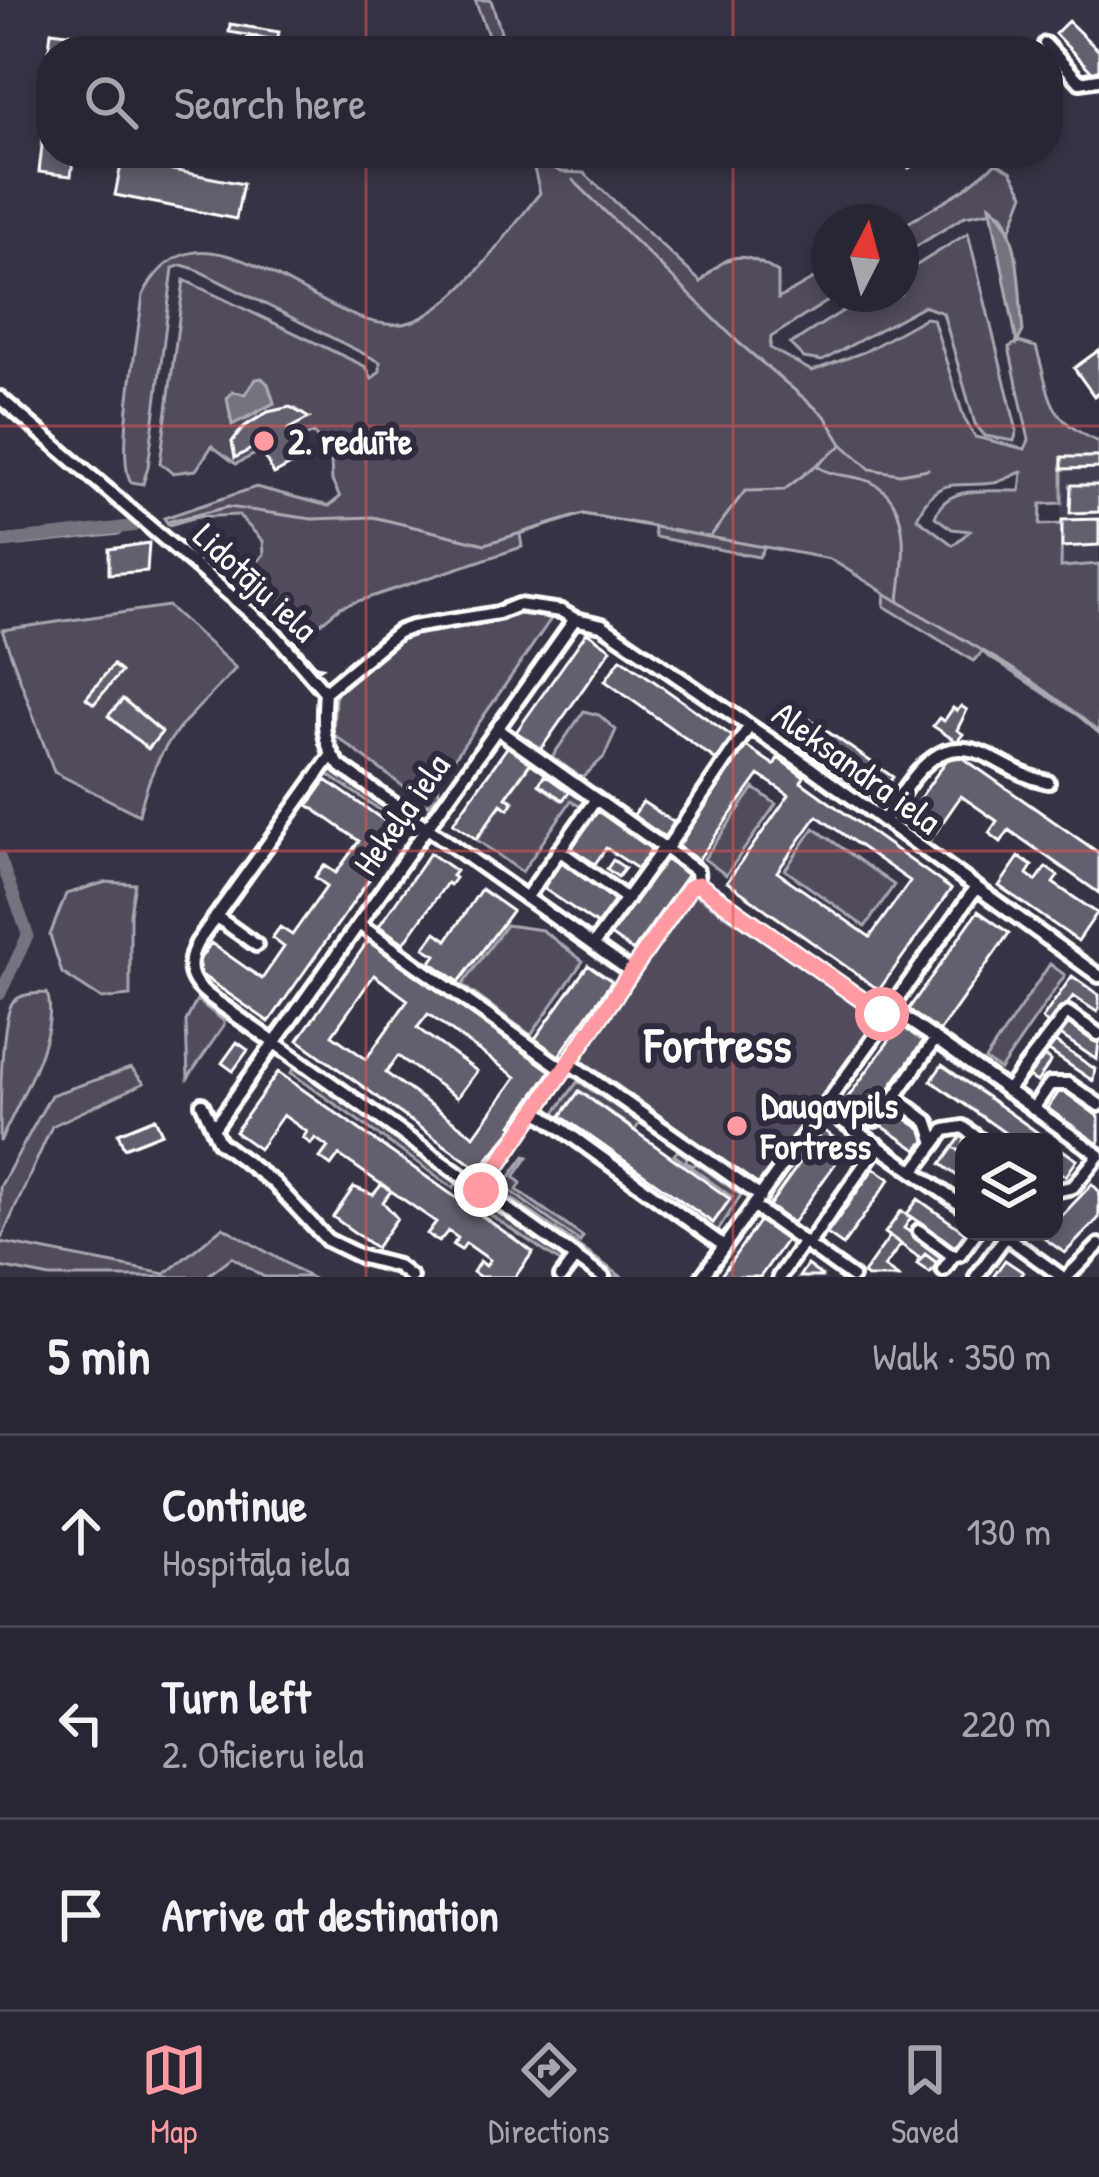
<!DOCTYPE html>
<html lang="en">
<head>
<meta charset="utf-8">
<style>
	:root { --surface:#292634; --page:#312e3c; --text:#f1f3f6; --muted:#a5a5ac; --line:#45434f; --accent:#ff9aa2 }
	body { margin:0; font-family:"Patrick Hand",sans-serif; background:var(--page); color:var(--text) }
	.controls { position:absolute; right:36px; bottom:36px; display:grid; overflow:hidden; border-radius:24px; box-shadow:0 6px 18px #0003 }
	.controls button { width:108px; height:108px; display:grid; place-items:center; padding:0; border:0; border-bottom:3px solid var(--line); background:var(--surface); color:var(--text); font:60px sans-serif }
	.compass { position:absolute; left:811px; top:204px; width:108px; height:108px; border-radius:50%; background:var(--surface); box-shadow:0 6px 18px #0003; rotate:6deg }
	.stop { position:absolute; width:36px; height:36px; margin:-27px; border:9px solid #ff9aa2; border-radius:50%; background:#fff }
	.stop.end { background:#ff9aa2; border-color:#fff; box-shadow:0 3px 12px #0008 }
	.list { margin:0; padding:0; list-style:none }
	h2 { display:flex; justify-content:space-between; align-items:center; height:156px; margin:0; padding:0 48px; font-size:51px }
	h2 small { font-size:39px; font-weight:400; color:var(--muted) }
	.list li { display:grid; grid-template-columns:78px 1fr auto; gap:36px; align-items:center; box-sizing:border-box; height:192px; padding:0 48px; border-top:3px solid var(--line) }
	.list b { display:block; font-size:45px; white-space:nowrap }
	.list p { margin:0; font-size:39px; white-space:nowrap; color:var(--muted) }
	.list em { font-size:39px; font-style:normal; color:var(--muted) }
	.icon { flex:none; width:66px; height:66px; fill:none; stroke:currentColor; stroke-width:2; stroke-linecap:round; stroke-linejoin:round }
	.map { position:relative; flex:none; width:1099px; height:1277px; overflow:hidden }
	.search { position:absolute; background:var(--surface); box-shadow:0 6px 18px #0003; left:36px; right:36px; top:36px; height:132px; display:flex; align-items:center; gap:30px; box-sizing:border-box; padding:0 42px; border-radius:48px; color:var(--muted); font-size:45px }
	.sheet { height:732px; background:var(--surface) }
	nav { display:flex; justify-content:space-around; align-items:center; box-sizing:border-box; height:168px; border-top:3px solid var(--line); background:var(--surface); font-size:33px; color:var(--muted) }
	nav a { display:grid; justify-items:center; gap:6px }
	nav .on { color:var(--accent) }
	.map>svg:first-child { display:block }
	.built { fill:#444051 }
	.green { fill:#514c5c; stroke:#a8a6ae; stroke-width:3; fill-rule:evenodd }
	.water { fill:#76737f; stroke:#adabb2; stroke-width:3 }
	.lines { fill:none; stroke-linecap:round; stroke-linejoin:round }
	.stream { stroke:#adabb2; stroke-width:3 }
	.canal { stroke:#76737f; stroke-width:12 }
	.building { fill:#635f6d; stroke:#fff; stroke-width:3; fill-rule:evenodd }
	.minor-casing { stroke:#fff; stroke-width:20 }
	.minor { stroke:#2f2a3d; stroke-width:10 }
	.route { stroke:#ff9aa2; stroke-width:15 }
	.grid { fill:none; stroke:#de5353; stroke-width:3; stroke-opacity:0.55 }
	.poi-dot { fill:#ff9aa2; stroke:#2f2a3d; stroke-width:4.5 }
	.labels { text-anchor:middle; stroke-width:12; stroke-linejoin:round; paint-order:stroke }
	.poi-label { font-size:36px; font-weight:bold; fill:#fff; stroke:#2f2a3d; text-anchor:start }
	.street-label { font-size:36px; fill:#fff; stroke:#2f2a3d }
	.district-label { font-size:48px; font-weight:bold; fill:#fff; stroke:#2f2a3d }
</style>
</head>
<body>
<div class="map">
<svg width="1099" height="1277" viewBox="0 0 1099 1277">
	<rect width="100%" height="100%" fill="#373345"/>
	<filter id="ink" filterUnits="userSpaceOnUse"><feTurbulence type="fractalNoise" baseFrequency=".00833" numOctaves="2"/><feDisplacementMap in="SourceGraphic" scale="24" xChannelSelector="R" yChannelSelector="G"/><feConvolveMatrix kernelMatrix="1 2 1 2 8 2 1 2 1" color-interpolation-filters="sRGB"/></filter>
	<g filter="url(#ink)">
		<path class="built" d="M 1062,457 L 1099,457 L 1099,564 L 1060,567 Z"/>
		<path class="green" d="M 475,0 L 491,0 L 507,51 L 494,51 Z
			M 530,153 L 541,153 L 544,163 L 561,172 L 584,173 L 701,282 C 729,250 745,251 778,273 L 778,299 L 829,270 L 829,294 L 839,294 L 771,337 L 770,348 L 812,371 L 864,352 L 925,318 L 933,319 L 964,418 L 975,437 L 1025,449 L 1029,440 L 1009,347 L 1019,342 L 1036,347 C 1052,399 1046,419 1099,442 L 1099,457 L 1062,458 L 1062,503 L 1041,504 L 1040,525 L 1062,524 L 1061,567 L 1099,564 L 1099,733 L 1079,716 L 982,652 L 974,661 L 884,606 L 885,593 L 830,559 L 765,547 L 759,557 L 655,537 L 653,526 L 583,514 L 520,534 L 522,547 L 340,607 L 310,632 L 290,596 L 275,602 L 248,581 L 247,575 L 264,554 L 263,541 L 238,515 L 196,517 L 169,525 L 164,518 L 256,487 L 329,506 L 340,497 L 332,481 L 331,460 L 314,433 L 294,440 L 288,429 L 308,418 L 295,408 C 271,407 244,421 232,442 L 235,457 L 258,445 L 261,451 L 236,464 L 212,446 L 196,470 L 172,473 L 160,463 L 184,280 L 366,367 L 372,379 L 380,371 L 380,362 L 195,269 L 182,265 L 173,268 L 148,467 L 143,484 L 131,482 C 115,458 139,331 143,295 C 205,174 330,347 411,322 C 460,306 508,231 540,193 ZM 268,384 L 274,403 L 244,420 L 233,392 L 245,394 L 252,387 ZM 1022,472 L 1020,491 C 991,492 946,483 935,517 L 952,529 L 970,531 L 953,545 L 917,518 C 937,474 954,488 994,483 C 1003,481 1013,475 1022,472 Z
			M 996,163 L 1011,171 L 1024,194 L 1010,231 L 1004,215 L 991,208 L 992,211 L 965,216 L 901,256 L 901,227 L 964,189 Z
			M 968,233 L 1017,431 L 1014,441 L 985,436 L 975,424 L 943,313 L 923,306 L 822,361 L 804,358 L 790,344 L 870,294 L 901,294 L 901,275 Z
			M 123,524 L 126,527 L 119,534 L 0,547 L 0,537 Z
			M 168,606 L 236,668 C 187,722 156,739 139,815 L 54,772 L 2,630 ZM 122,699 L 162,732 L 149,748 L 109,716 Z
			M 517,609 L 555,613 L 438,782 L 439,794 L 428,805 L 333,734 L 335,698 L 339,690 C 368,665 396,636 433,625 C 463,617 490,627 517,609 Z
			M 584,711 L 599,715 L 616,730 L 604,757 L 582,778 L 552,757 Z
			M 531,763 L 545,773 L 539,785 L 561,800 L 570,792 L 585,802 L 581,807 L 571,801 L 522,872 L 477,840 L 501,805 L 509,809 L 514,802 L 507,796 Z
			M 328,769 L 396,815 L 393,819 L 324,772 Z
			M 754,788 L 776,804 L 726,875 L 704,859 Z
			M 814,828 L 894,885 L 865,927 L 785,870 Z
			M 106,882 L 135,884 L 130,913 L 130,996 L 102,999 L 62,973 L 50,935 L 66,894 Z
			M 693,893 L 872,1015 L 875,1021 L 759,1186 L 580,1059 Z
			M 506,925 L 542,930 L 583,961 L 531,1035 L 462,985 Z
			M 1050,964 L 1065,975 L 1000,1070 L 985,1060 Z
			M 47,993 C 61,1032 17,1104 0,1142 C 0,1110 0,1025 12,1003 C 21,993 34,994 47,993 Z
			M 197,1000 L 224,1021 L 224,1025 L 188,1078 L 186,1021 Z
			M 296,1066 L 458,1182 L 453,1188 L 291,1073 Z
			M 131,1068 L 144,1083 L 52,1126 L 0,1242 L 165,1274 L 223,1227 L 310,1277 L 264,1277 L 232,1257 L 206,1277 L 50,1277 L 0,1267 L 0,1187 L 51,1095 Z
			M 578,1081 L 640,1123 L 635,1130 L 580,1091 L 562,1116 L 603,1145 L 600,1151 L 552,1117 Z
			M 678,1150 L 687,1157 L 686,1161 L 693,1166 L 696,1163 L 741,1195 L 716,1234 L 673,1203 L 677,1198 L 713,1223 L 732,1197 L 674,1155 Z
			M 525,1156 L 528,1157 L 514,1177 L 521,1183 L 517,1190 L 583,1237 L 580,1242 L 503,1186 Z
			M 503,1192 L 622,1277 L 615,1277 L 500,1194 Z
			M 491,1206 L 561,1255 L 563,1264 L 489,1214 Z"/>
		<path class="water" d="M 990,205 C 1023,229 1018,293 1023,331 L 1017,343 Z
			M 262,378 L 268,384 L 274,403 L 232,425 L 227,398 L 233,392 L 245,394 L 256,379 Z"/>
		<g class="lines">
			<path class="stream" d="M 573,180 L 739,343 L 825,416 L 842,444 L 870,469 L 900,474 L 928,469
				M 818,467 C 835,478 856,474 873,483 C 914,505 903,564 899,600
				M 167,522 L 228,507 L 312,519 L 373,517 L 485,544 L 583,514 L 764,547
				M 710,537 L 745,491 L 784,490 L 841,446
				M 886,594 C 957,637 1037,677 1099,733"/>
			<path class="canal" d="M 0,542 L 134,526
				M 0,858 L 28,935 L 0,994"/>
		</g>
		<path class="building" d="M 1068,21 L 1099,51 L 1099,68 L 1094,74 L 1055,34 Z
			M 230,24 L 279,32 L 277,40 L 229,32 Z
			M 51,31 L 117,39 L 116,51 L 51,51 L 51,76 L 46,75 Z
			M 248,37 L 271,40 L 270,51 L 246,51 Z
			M 44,128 L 51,129 L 51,153 L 74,153 L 71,176 L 39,172 Z
			M 900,153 L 933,153 L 909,168 Z
			M 122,160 L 243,184 L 236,219 L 115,195 Z
			M 1099,350 L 1099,392 L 1094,396 L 1074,368 Z
			M 290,407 L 309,418 L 288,429 L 304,458 L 274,474 L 258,445 L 235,458 L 232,442 L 244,427 L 268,412 Z
			M 1062,457 L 1099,457 L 1099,468 L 1062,469 Z
			M 1071,485 L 1099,485 L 1099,512 L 1070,513 Z
			M 1099,519 L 1099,545 L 1062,547 L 1062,520 Z
			M 149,543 L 147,571 L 109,574 L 109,549 Z
			M207 554a8 8 0 1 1 16 0a8 8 0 1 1-16 0Z
			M 587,632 L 611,649 L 541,749 L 516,732 Z
			M 297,637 L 296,643 L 316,666 L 322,667 L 316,671 L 292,642 Z
			M 621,658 L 736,739 L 719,762 L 605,681 Z
			M 113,665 L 121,672 L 94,704 L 86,698 Z
			M 123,699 L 162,732 L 148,749 L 108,716 Z
			M 961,706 L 967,710 L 957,730 L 963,734 L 957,742 L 933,726 L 939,718 L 944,721 L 953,708 L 957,711 Z
			M 811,720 L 893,777 L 876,800 L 794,743 Z
			M 508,746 L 531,762 L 506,797 L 513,802 L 508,809 L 501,804 L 476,839 L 453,823 Z
			M 746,746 L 774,765 L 778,758 L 804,777 L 801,782 L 951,889 L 879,990 L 727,882 L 789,795 L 759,775 L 698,860 L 676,845 ZM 817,816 L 910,881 L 870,937 L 777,872 Z
			M 953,751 L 1099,853 L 1099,893 L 1009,830 L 1001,842 L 989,833 L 997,821 L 961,796 L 931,839 L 904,821 Z
			M 545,775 L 569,792 L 563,800 L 539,784 Z
			M 326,780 L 402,833 L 269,1022 L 193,969 L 211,943 L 262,979 L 284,947 L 272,938 L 280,927 L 292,935 L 327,886 L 315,877 L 324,865 L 336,873 L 359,841 L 308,805 Z
			M 643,802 L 676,824 L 666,838 L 633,816 Z
			M 597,808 L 653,846 L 638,869 L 606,848 L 595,864 L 570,848 Z
			M 430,853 L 456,871 L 452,876 L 455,878 L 450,885 L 447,883 L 404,943 L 379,926 Z
			M 564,856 L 571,861 L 568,866 L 617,899 L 599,926 L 543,888 Z
			M 665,857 L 688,874 L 633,951 L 610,935 Z
			M 1019,857 L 1032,866 L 1027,874 L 1036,881 L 1046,867 L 1058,876 L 1053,883 L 1097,913 L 1078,941 L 999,886 Z
			M 613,860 L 625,868 L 618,877 L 607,869 Z
			M 481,889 L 512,911 L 459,982 L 431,962 L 436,955 L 424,948 L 436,932 L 447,940 Z
			M 978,911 L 1009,933 L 939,1032 L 908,1010 Z
			M 368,941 L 551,1070 L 512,1125 L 514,1127 L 479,1170 L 298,1040 ZM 374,975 L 408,1000 L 366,1059 L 332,1035 ZM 428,1014 L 516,1077 L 474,1136 L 386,1073 L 398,1056 L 457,1098 L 477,1071 L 417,1028 Z
			M 588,965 L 612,981 L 558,1057 L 534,1040 Z
			M 1072,976 L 1099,995 L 1099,1009 L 1097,1012 L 1073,996 L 1052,1027 L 1042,1019 Z
			M 1066,1017 L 1099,1040 L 1097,1060 L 1059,1034 Z
			M 901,1024 L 924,1040 L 869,1117 L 846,1100 Z
			M 1052,1040 L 1095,1069 L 1093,1081 L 1046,1049 Z
			M 237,1042 L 248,1050 L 233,1071 L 222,1063 Z
			M 1043,1055 L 1051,1061 L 1037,1082 L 1028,1076 Z
			M 942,1065 L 1051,1142 L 1018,1142 L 931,1081 Z
			M 278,1072 L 533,1252 L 515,1277 L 480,1277 L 473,1272 L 480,1261 L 486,1266 L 490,1260 L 466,1243 L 461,1250 L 453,1245 L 458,1238 L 448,1231 L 439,1242 L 427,1234 L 436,1222 L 339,1155 L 331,1166 L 320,1158 L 328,1147 L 315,1138 L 311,1144 L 303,1138 L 307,1132 L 283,1115 L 259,1149 L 235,1132 Z
			M 1061,1089 L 1099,1117 L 1099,1145 L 1047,1109 Z
			M 579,1091 L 730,1199 L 713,1223 L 561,1116 Z
			M 893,1110 L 928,1134 L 925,1146 L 921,1144 L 917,1150 L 882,1126 Z
			M 155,1118 L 162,1133 L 124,1148 L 118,1133 Z
			M 823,1130 L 847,1147 L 793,1223 L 769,1206 Z
			M 965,1131 L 974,1137 L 964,1142 L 964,1151 L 958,1150 L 964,1155 L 964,1181 L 941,1164 Z
			M 1054,1144 L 1077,1160 L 1066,1176 L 1054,1168 Z
			M 874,1168 L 890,1179 L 843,1245 L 827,1234 Z
			M 382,1184 L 391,1191 L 383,1202 L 397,1218 L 376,1248 L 333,1217 L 354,1187 L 373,1195 Z
			M 1092,1184 L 1099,1191 L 1099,1218 L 1065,1253 L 1042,1237 L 1054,1232 L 1054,1224 Z
			M 918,1199 L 970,1236 L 959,1251 L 907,1214 Z
			M 901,1211 L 911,1218 L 904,1228 L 943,1254 L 937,1263 L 925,1254 L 921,1259 L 885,1233 Z
			M 760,1220 L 787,1239 L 760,1277 L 720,1277 Z
			M 890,1236 L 901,1244 L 884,1267 L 898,1277 L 867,1277 L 863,1274 Z
			M 925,1254 L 937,1263 L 930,1273 L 917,1264 Z
			M 1005,1260 L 1023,1272 L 1019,1277 L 993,1277 Z
			M 807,1265 L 822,1276 L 822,1277 L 799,1277 Z"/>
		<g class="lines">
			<defs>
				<path id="minor" d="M 1045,44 L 1080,82 L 1099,79
					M 0,398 L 275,634 L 325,692 C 323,720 321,744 340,766 L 631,972
					M 325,692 L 398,632 L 412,627 L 498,613 L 518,605 L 561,611 L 575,619 L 602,625 L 808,766 L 1099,976
					M 497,729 L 697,871 L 698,884 L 882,1014
					M 331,756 L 197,943 C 177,981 206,993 234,1014 L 603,1277
					M 883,821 C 910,784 934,729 988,756 C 1009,767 1024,777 1048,782
					M 667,848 L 749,727
					M 559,850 L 627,899
					M 526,898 L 596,799
					M 217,917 L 256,945
					M 360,925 L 564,1070
					M 593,945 L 665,846
					M 891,1008 L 1099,1155
					M 568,1062 L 761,1197
					M 1007,1091 L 1065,1015 L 1068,1013 L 1098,1034
					M 202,1104 L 219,1142 L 274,1183 L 327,1240 L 362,1257 L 397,1266 L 411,1277
					M 824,1108 L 964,1207
					M 1033,1109 L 1050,1084 L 1068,1084 L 1099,1105
					M 537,1111 L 724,1246
					M 875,1120 L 895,1097
					M 213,1129 L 575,619
					M 935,1143 L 928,1122 L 895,1097 L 935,1040
					M 914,1171 L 945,1130 L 963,1127 L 983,1142
					M 481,1190 L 689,888 L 698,884
					M 1054,1191 L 1073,1187 L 1099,1155
					M 753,1206 L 852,1277
					M 919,1231 L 953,1256 L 960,1254 L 976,1232
					M 1000,1232 L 1062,1277
					M 808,1245 L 878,1145
					M 943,1270 L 953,1256
					M 561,1277 L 576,1257
					M 702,1277 L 883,1025 L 882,1014 L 891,1008 L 975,889
					M 779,1277 L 804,1242
					M 976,1277 L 1006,1236
					M 1067,1277 L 1099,1245"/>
			</defs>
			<use href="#minor" class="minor-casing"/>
			<use href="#minor" class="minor"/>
		</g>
	</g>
	<g class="lines" filter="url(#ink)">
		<path class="route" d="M 481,1190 L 689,888 L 698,884 L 882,1014"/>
	</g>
	<path class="grid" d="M 366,0 L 366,51M 733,0 L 733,51M 366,153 L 366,1277M 733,153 L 733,1277M 0,426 L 1099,426M 0,851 L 1099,851"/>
	<g class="poi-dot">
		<circle cx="264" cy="441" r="12"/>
		<circle cx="737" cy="1126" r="12"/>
	</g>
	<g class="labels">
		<g class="poi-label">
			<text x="288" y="454">2. reduīte</text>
			<text x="761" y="1118">Daugavpils<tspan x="761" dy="41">Fortress</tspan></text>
		</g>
		<g class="street-label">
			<text transform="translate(256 582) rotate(43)" y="13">Lidotāju iela</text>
			<text transform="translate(857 767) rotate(36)" y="13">Aleksandra iela</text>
			<text transform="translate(401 814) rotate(-55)" y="13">Hekeļa iela</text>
		</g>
		<g class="district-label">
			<text x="718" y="1062">Fortress</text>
		</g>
	</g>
</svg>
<div class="controls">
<button><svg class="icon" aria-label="layers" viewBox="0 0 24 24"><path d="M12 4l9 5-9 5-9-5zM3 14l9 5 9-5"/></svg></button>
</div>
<svg class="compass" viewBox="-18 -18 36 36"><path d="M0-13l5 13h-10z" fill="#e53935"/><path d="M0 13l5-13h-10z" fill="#a5a5ac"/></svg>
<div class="stop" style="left:882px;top:1014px"></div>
<div class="stop end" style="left:481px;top:1190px"></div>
<div class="search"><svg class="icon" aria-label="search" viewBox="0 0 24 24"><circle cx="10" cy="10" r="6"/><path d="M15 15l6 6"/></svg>Search here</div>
</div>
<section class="sheet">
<h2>5 min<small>Walk · 350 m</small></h2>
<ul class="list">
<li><svg class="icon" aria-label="ahead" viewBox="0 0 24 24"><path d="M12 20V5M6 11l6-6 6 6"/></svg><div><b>Continue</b><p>Hospitāļa iela</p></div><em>130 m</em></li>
<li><svg class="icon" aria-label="left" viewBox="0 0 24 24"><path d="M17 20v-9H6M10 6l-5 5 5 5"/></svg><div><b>Turn left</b><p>2. Oficieru iela</p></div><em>220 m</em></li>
<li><svg class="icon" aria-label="arrive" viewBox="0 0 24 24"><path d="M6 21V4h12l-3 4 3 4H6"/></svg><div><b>Arrive at destination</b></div></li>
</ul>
</section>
<nav>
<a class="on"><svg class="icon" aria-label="map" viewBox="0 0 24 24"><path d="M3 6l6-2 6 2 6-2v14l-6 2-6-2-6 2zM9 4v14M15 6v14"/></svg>Map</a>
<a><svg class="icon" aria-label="directions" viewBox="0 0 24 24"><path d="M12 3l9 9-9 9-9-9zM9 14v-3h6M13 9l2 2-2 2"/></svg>Directions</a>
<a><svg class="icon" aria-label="saved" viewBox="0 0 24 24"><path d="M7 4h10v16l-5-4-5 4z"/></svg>Saved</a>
</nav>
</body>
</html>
